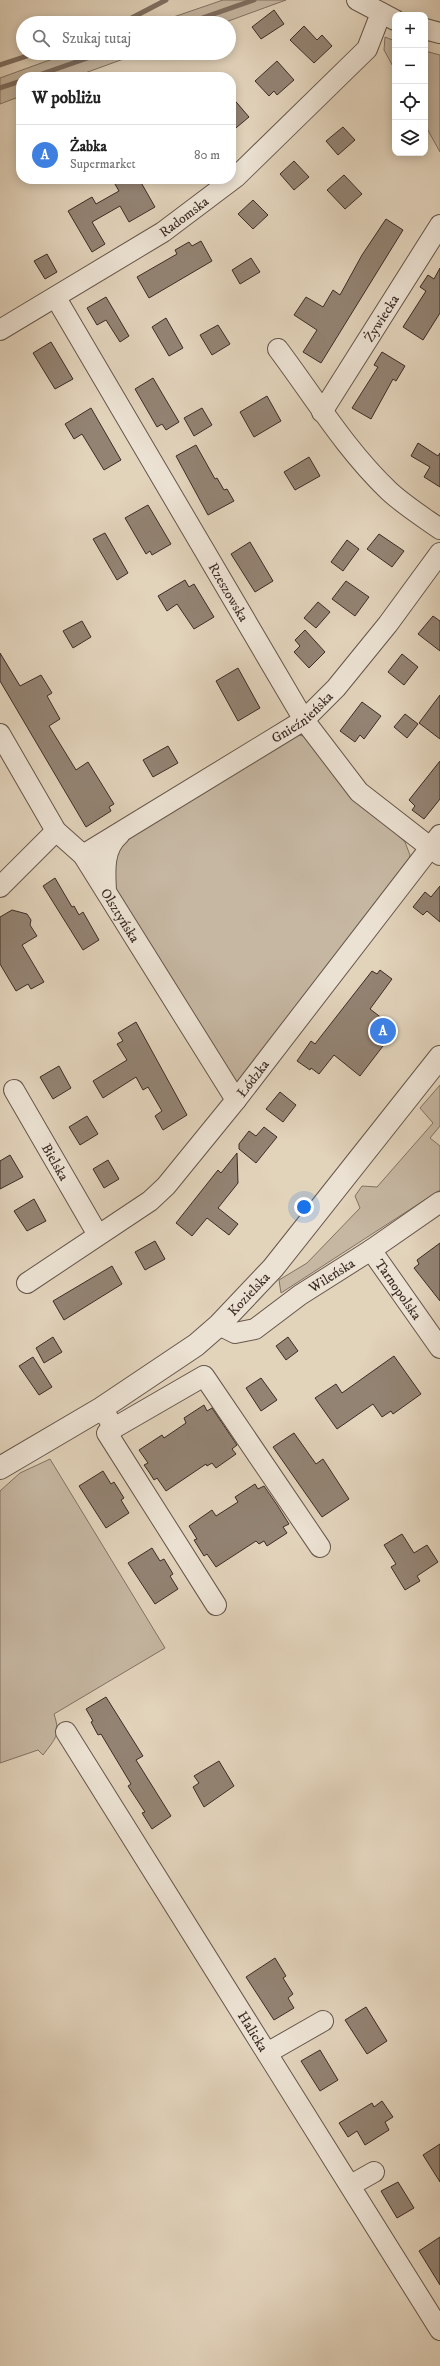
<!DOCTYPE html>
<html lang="pl">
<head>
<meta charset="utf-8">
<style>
	:root { --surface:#fff; --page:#f6f6f6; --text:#222; --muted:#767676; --line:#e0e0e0; --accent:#0f766e }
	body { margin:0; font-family:"IM FELL DW Pica",serif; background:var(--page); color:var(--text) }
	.controls { position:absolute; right:12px; top:12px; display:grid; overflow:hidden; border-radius:8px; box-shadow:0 2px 10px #0003 }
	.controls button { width:36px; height:36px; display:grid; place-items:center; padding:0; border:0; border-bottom:1px solid var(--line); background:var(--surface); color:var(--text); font:20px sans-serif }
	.you { position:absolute; left:304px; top:1207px; width:14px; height:14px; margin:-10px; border:3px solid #fff; border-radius:50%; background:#1a73e8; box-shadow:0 0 0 6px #1a73e833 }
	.badge { display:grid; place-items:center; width:26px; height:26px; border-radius:50%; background:var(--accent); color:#fff; font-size:13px; font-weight:700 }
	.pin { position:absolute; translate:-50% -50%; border:2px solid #fff; box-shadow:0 1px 4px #0006 }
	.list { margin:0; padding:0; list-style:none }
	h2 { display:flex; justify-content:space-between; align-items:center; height:52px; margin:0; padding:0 16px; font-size:17px }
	h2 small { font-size:13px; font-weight:400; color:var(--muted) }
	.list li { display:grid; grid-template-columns:26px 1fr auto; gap:12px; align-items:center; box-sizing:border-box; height:60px; padding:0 16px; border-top:1px solid var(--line) }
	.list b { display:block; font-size:15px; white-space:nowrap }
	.list p { margin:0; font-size:13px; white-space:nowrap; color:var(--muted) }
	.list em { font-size:13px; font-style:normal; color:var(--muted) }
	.icon { flex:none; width:22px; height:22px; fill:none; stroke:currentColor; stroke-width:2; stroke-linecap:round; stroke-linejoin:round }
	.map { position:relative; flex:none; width:440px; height:2366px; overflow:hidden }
	.search { position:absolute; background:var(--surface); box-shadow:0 2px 10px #0003; left:16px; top:16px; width:220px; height:44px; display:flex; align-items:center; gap:10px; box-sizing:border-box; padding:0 14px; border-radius:22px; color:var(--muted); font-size:15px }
	.panel { position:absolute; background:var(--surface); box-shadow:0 2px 10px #0003; left:16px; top:72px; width:220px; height:112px; border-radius:16px }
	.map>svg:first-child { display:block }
	.green { fill:#c6b7a2; stroke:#827264 }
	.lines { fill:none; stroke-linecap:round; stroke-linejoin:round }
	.stream { stroke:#7e6e61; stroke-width:5 }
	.building { fill:#938373; stroke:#3d2c26 }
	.minor-casing { stroke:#66564b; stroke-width:22 }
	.tertiary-casing { stroke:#66564b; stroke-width:24 }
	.minor { stroke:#ece2d3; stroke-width:20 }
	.tertiary { stroke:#ece2d3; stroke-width:22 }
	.labels { text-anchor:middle; stroke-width:3.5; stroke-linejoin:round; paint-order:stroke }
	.street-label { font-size:14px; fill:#3d2c26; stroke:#ece2d3 }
</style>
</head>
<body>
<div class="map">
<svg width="440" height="2366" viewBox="0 0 440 2366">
	<rect width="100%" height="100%" fill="#e2d3bb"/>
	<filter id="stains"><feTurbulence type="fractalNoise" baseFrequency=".005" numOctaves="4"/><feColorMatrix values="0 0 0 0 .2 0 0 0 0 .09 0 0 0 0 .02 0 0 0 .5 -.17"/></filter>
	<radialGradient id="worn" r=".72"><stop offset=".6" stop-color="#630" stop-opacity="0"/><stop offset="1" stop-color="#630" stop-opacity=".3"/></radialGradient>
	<path class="green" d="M 223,0 L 286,0 L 223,23 L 156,23 Z
		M 385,37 L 395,41 L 395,70 L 384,50 Z
		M 425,51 L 440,55 L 440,152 L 425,125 Z
		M 69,53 L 140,53 L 74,77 L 21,77 L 21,96 L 0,104 L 0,78 Z
		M 295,735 L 305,736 L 355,796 L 405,842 L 410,855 L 409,862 L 240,1081 L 236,1082 L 115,890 C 112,868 111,857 125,839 L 209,790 Z
		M 440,1085 L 440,1126 L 430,1138 L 440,1146 L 440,1190 L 281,1293 L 279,1280 L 307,1263 L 360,1208 L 355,1196 L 362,1186 L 377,1187 L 433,1123 L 420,1108 Z
		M 50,1459 L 165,1648 L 54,1714 C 61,1735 55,1739 43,1755 L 38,1750 L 0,1763 L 0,1491 L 20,1473 Z"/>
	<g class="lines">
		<path class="stream" d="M 122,23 L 166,0
			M 188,23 L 254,0
			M 0,65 L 36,53
			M 33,77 L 102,53
			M 0,88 L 21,81"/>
	</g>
	<path class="building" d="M 274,10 L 284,24 L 261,39 L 252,27 Z
		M 304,26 L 317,40 L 322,35 L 332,46 L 314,63 L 290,40 Z
		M 277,61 L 294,80 L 277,95 L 274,91 L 269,96 L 255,81 Z
		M 231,96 L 249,117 L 231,132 Z
		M 343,127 L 355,140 L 338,155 L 326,141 Z
		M 294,161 L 309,177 L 294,190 L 280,174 Z
		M 344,175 L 362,194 L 345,209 L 327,190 Z
		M 112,179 L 139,179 L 155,207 L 129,222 L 120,206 L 92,222 L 105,244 L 92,252 L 68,211 L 92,197 L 96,204 L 119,191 Z
		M 253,200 L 268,215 L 253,229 L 238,214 Z
		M 386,219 L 403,230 L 321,363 L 303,352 L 317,330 L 294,315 L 306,297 L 323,307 L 333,290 L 340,295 L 362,255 Z
		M 201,241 L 212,261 L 149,298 L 137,277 L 177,254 L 175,250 L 189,242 L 192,246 Z
		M 47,254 L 57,272 L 45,279 L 34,261 Z
		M 251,258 L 260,272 L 240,284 L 232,270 Z
		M 440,268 L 440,313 L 423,340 L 403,327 L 426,291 L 420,287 L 428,275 L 434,279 Z
		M 106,297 L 129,336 L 120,342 L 106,320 L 97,325 L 87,308 Z
		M 166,318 L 183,348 L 169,356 L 152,327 Z
		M 218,325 L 230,344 L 212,355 L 200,335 Z
		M 51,342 L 73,379 L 55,389 L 33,353 Z
		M 382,352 L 405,366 L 396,381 L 393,379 L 371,419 L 352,408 L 378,367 L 374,365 Z
		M 153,378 L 179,422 L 166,430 L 162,424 L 157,427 L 135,389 Z
		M 267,396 L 281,421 L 254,437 L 240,412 Z
		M 91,408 L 121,460 L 104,470 L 82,434 L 74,439 L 65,424 Z
		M 202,408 L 212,425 L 194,436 L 184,418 Z
		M 418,443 L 438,456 L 440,453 L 440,487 L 424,477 L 430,467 L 411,456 Z
		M 196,445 L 215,479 L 217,478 L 224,490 L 227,489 L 234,501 L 208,515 L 176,456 Z
		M 309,457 L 320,476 L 295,490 L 284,472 Z
		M 148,505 L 171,544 L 152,555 L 150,551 L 146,554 L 125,518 Z
		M 105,533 L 128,573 L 117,580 L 93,539 Z
		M 379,534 L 404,551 L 392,567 L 367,549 Z
		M 347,540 L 359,549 L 343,571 L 331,562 Z
		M 250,542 L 273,581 L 255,592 L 231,554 Z
		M 185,580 L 189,587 L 194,584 L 214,617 L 194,629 L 177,604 L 167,611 L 158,596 Z
		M 346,581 L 369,597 L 355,616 L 332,599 Z
		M 318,602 L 330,612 L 316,628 L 304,618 Z
		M 433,616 L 440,621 L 440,651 L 418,634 Z
		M 82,621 L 91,637 L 73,648 L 63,631 Z
		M 305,630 L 325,652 L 309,668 L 294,652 L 300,646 L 295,640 Z
		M 0,653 L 20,686 L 41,675 L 52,693 L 47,696 L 60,719 L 49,726 L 76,770 L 88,762 L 114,804 L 109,807 L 111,811 L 86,827 L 0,681 Z
		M 402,654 L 418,667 L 404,685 L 388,672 Z
		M 238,668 L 260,708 L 238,721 L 216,681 Z
		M 440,695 L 440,739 L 419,723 Z
		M 362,702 L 381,716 L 364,739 L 360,735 L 355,742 L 340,731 Z
		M 405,714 L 418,724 L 407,738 L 394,727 Z
		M 168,746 L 178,763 L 153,777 L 143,760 Z
		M 440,761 L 440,799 L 424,819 L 412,810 L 415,806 L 409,800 Z
		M 55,878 L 72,907 L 74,906 L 79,915 L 83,912 L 99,940 L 83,950 L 43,886 Z
		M 440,886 L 440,922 L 427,911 L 423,915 L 413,907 L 425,892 L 431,897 Z
		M 12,910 L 27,914 L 31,920 L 30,925 L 37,936 L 22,945 L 44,982 L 31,989 L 28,984 L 16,991 L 0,964 L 0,917 Z
		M 380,970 L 392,979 L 370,1009 L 396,1029 L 360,1076 L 334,1055 L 319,1074 L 311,1068 L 310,1070 L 297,1061 L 311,1041 L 315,1044 L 372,971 L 377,974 Z
		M 136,1022 L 187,1115 L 163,1130 L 155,1116 L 162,1111 L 148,1087 L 143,1090 L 136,1077 L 103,1098 L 93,1081 L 127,1060 L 117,1044 L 123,1041 L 118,1033 Z
		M 59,1066 L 71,1088 L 53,1099 L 40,1077 Z
		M 280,1092 L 296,1105 L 283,1122 L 266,1109 Z
		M 87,1116 L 98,1134 L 80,1145 L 69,1127 Z
		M 264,1127 L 277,1137 L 256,1163 L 239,1149 L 239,1144 L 249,1131 L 256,1136 Z
		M 237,1153 L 238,1183 L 218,1208 L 238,1224 L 229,1235 L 207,1218 L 192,1236 L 176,1223 L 218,1170 L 221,1173 Z
		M 10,1155 L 23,1177 L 0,1189 L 0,1161 Z
		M 108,1160 L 119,1179 L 104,1188 L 93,1169 Z
		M 34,1199 L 46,1221 L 27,1231 L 14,1211 Z
		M 155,1241 L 165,1259 L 145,1270 L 135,1252 Z
		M 440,1243 L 440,1301 L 414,1268 L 419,1264 L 417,1260 Z
		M 112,1266 L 122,1284 L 64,1320 L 53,1301 Z
		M 53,1337 L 62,1352 L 44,1363 L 36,1348 Z
		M 288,1337 L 298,1351 L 286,1360 L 276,1346 Z
		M 394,1356 L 421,1394 L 393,1414 L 391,1411 L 382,1417 L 373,1404 L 337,1429 L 315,1398 L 336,1384 L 342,1393 Z
		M 33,1357 L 52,1387 L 39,1395 L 19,1366 Z
		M 261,1378 L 277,1400 L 261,1411 L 246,1388 Z
		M 204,1405 L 207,1411 L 212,1408 L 237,1445 L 232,1449 L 236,1454 L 216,1468 L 212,1463 L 207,1466 L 206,1464 L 166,1491 L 157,1478 L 154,1480 L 149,1472 L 144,1465 L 148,1463 L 139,1450 L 162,1435 L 164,1438 L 186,1423 L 184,1418 Z
		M 294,1433 L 316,1464 L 323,1459 L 349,1499 L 322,1517 L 273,1447 Z
		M 103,1471 L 111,1484 L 114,1482 L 124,1498 L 121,1500 L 129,1513 L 106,1528 L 79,1486 Z
		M 255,1484 L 258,1489 L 264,1486 L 277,1505 L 289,1524 L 283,1527 L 287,1533 L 267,1546 L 264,1541 L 259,1544 L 256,1541 L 216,1567 L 207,1554 L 204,1556 L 194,1540 L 197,1539 L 189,1526 L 212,1510 L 216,1516 L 238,1502 L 235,1497 Z
		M 402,1534 L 414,1553 L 427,1545 L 438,1562 L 417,1576 L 420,1581 L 405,1590 L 391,1567 L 396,1564 L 384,1545 Z
		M 152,1548 L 160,1561 L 164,1559 L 173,1574 L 170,1576 L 178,1589 L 155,1604 L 128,1563 Z
		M 106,1697 L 143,1756 L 136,1760 L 171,1816 L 152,1829 L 142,1813 L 145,1812 L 128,1786 L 131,1784 L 101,1734 L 98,1735 L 91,1722 L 93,1721 L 86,1709 Z
		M 219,1761 L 234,1786 L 204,1807 L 193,1787 L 199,1783 L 194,1776 Z
		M 275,1958 L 286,1976 L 283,1978 L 293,1994 L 288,1998 L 294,2008 L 274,2020 L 246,1977 Z
		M 366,2007 L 387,2041 L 367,2054 L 345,2020 Z
		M 320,2050 L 338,2080 L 320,2091 L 301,2061 Z
		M 382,2101 L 393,2117 L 385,2122 L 389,2130 L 365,2145 L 357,2131 L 348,2137 L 339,2123 L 372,2103 L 374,2107 Z
		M 440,2144 L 440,2182 L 423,2155 Z
		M 398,2182 L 414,2208 L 397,2218 L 381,2191 Z
		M 440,2237 L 440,2285 L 419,2251 Z"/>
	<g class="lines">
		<defs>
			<g id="minor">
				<path d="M 357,0 L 395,20"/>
				<path d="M 425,29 L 440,33"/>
				<path id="s1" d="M 56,298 L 304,720 L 359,792 L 440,855"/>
				<path id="s2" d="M 0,330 L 163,232 L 236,177 L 367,49 L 381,13"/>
				<path d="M 278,349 C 314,397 345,449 389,491 C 404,505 423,517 440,529"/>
				<path id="s3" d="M 322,412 L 440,225"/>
				<path id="s4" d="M 0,734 L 56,831 L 83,855 L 236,1100"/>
				<path id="s5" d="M 83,855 L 304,720 L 336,688 L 388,624 L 440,553"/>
				<path d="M 0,887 L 56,831"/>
				<path d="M 106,891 C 105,871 103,849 119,835"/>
				<path id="s6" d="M 14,1090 L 98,1235"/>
				<path id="s7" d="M 371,1250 L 440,1348"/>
				<path id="s8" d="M 27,1283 L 150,1201 L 166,1186 L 236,1100 L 440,835"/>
				<path id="s9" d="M 219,1325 L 235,1333 L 255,1329 L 300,1295 L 371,1250 L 440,1202"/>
				<path d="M 102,1408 L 114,1428 L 204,1376 L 320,1547"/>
				<path d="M 114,1428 L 107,1433 L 216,1605"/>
				<path id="s10" d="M 66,1732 L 440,2330"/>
				<path d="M 267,2053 L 323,2021"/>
				<path d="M 351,2185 L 374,2172"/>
			</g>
			<g id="tertiary">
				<path id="s11" d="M 0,1468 L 102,1408 L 196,1345 L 219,1325 L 273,1268 L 440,1057"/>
			</g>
		</defs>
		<use href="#minor" class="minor-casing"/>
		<use href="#tertiary" class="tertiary-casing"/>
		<use href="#minor" class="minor"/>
		<use href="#tertiary" class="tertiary"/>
	</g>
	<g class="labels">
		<g class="street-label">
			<text dy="5" stroke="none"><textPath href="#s2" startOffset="216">Radomska</textPath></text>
			<text dy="5" stroke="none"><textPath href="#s3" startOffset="111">Żywiecka</textPath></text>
			<text dy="5" stroke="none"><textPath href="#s1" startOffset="341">Rzeszowska</textPath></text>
			<text dy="5" stroke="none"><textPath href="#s5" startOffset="259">Gnieźnieńska</textPath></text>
			<text dy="5" stroke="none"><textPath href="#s4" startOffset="219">Olsztyńska</textPath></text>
			<text dy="5" stroke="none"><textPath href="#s8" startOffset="308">Łódzka</textPath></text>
			<text dy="5" stroke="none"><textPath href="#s6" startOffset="83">Bielska</textPath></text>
			<text dy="5" stroke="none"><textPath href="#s9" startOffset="132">Wileńska</textPath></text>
			<text dy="5" stroke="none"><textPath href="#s7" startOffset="48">Tarnopolska</textPath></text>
			<text dy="5" stroke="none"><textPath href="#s11" startOffset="305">Kozielska</textPath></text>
			<text dy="5" stroke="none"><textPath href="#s10" startOffset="353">Halicka</textPath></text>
		</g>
	</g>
	<rect width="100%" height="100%" filter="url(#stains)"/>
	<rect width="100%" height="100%" fill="url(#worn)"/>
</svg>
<div class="controls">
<button>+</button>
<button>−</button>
<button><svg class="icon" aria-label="locate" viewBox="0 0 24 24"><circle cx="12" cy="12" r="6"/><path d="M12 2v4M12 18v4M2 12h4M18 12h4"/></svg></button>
<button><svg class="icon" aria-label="layers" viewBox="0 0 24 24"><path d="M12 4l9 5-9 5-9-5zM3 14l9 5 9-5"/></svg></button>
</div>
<div class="you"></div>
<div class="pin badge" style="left:383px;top:1031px;background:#3f7fe0">A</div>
<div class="search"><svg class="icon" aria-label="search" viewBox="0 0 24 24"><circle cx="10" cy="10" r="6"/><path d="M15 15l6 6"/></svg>Szukaj tutaj</div>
<section class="panel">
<h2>W pobliżu<small></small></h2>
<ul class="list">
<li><span class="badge" style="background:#3f7fe0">A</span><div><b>Żabka</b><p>Supermarket</p></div><em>80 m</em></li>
</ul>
</section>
</div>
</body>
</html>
